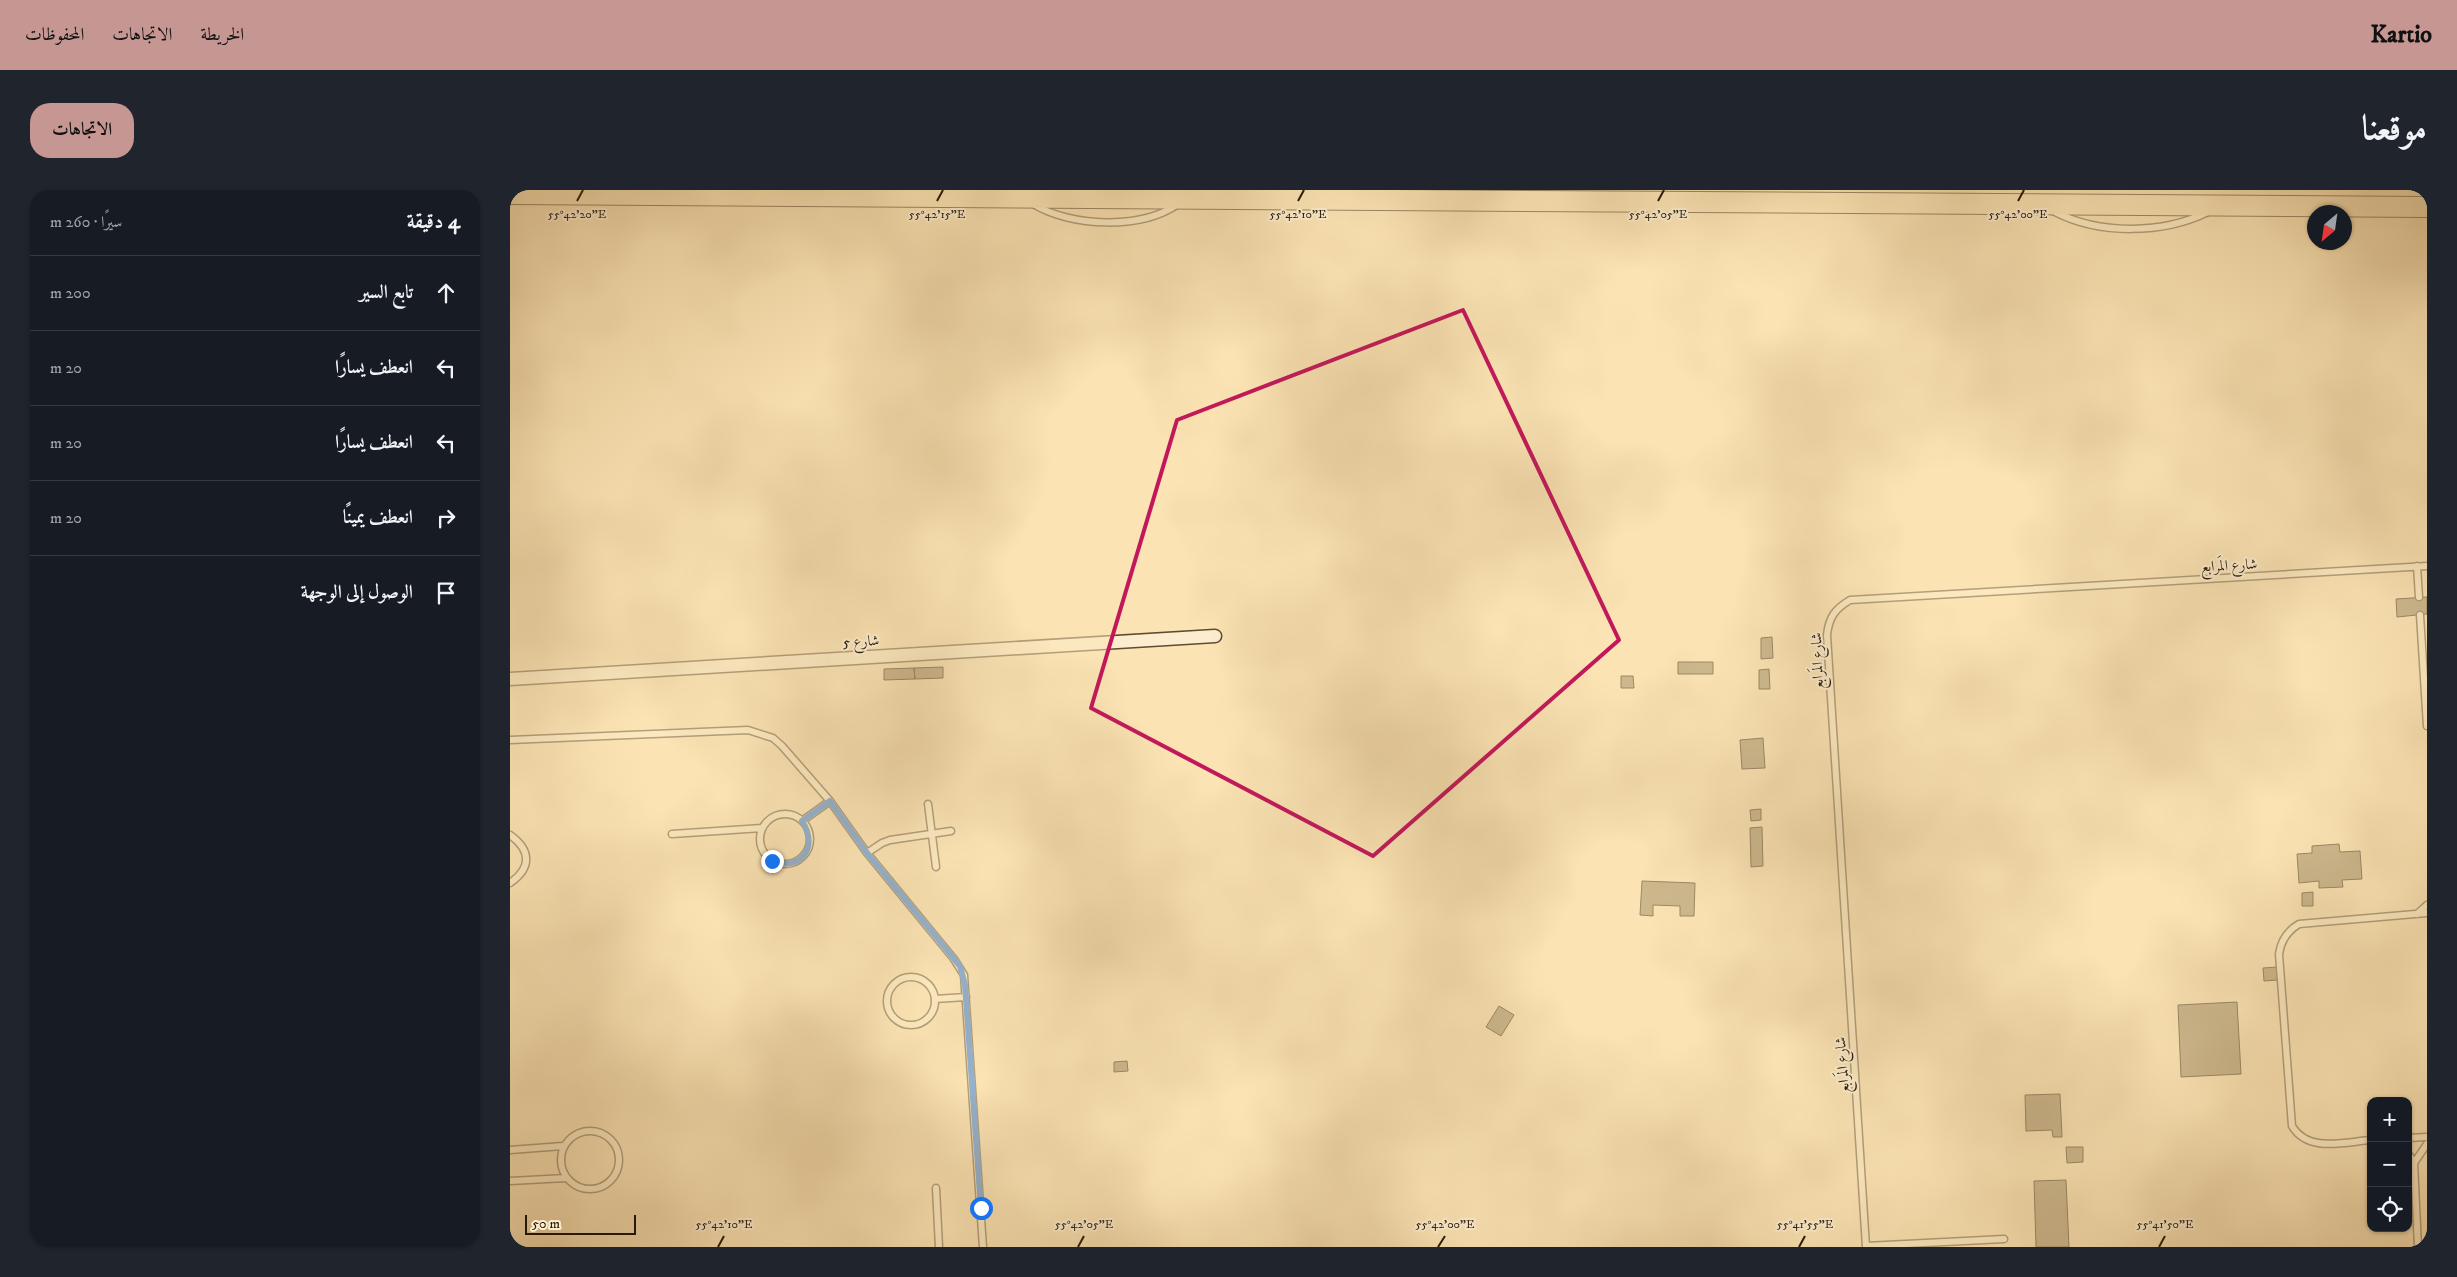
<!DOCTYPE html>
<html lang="ar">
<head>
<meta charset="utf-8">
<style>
	:root { --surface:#171b24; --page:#20242c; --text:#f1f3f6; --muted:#9ea1a6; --line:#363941; --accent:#c59692 }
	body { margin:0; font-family:"IM FELL DW Pica",Amiri,serif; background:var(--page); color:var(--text); direction:rtl }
	.controls { position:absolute; right:15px; bottom:15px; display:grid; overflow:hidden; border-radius:10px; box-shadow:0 1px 4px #0004 }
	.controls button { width:45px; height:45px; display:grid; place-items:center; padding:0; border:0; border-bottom:1px solid var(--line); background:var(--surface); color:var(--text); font:25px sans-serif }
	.compass { position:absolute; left:1797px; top:15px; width:45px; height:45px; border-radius:50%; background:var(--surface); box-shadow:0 1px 4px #0004; rotate:209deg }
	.scale { position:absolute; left:15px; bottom:12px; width:111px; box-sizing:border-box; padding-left:5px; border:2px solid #281a07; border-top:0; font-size:14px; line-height:18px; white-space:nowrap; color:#281a07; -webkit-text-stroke:4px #fcedce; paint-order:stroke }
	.stop { position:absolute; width:15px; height:15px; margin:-11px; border:4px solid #1a73e8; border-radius:50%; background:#fff }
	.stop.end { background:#1a73e8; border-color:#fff; box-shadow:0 1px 5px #0008 }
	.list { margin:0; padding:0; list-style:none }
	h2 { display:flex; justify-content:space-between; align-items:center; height:65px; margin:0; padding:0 20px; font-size:21px }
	h2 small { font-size:16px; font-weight:400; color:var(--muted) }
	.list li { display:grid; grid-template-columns:32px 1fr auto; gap:15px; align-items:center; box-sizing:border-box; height:75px; padding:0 20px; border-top:1px solid var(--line) }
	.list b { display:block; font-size:19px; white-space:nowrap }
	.list em { font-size:16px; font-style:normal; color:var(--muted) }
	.icon { flex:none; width:28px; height:28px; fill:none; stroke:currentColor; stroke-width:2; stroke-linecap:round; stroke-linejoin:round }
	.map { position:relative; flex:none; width:1917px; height:1057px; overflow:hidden; direction:ltr; border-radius:20px }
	header { display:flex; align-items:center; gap:30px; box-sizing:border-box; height:70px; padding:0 25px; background:var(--accent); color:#111 }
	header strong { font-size:24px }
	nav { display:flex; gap:28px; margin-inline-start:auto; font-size:18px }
	.intro { display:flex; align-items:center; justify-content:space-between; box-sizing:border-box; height:120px; padding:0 30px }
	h1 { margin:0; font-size:35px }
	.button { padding:12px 22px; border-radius:20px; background:var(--accent); color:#111; font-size:18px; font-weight:700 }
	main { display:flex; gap:30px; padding:0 30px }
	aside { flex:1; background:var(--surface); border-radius:20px; box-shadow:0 1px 4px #0004 }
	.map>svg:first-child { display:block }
	.building { fill:#968360; stroke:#281a07 }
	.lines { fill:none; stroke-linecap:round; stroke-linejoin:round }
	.service-casing { stroke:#5d4c32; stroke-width:9 }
	.minor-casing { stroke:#5d4c32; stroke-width:15 }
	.primary-casing { stroke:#281a07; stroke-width:22 }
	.service { stroke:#fcedce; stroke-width:6 }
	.minor { stroke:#fcedce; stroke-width:12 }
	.primary { stroke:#fbe3b3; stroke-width:20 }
	.route { stroke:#1a73e8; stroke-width:6 }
	.marked { fill:none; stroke:#c2185b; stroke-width:4; stroke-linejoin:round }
	.ticks { fill:none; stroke:#281a07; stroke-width:2 }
	.labels { text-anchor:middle; stroke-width:4; stroke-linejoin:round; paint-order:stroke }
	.street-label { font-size:15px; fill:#281a07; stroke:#fcedce }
	.ticks-label { font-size:12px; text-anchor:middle; fill:#281a07; stroke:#fcedce; stroke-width:4; stroke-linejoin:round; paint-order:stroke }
</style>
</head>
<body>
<header>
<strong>Kartio</strong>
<nav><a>الخريطة</a><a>الاتجاهات</a><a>المحفوظات</a></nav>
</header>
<div class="intro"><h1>موقعنا</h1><a class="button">الاتجاهات</a></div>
<main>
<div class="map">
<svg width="1917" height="1057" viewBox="0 0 1917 1057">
	<rect width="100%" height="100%" fill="#fbe3b3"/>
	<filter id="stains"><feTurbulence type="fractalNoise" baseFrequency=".004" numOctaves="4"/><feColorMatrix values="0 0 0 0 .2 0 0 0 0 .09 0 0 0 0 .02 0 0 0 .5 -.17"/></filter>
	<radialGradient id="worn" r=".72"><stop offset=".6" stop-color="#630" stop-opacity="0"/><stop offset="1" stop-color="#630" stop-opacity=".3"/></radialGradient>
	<path class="building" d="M 1917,407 L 1917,424 L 1887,427 L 1886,409 Z
		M 1262,447 L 1263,468 L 1251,469 L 1251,448 Z
		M 1168,472 L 1203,472 L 1203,484 L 1168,484 Z
		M 433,477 L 433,488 L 405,489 L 404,478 Z
		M 404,478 L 405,489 L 374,490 L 374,479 Z
		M 1259,479 L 1260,499 L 1249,499 L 1249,480 Z
		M 1111,486 L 1123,486 L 1124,498 L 1111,498 Z
		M 1253,548 L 1255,578 L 1232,579 L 1230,550 Z
		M 1251,619 L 1251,630 L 1241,631 L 1240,620 Z
		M 1252,637 L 1253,676 L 1241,677 L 1240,638 Z
		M 1829,654 L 1830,662 L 1850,661 L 1852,689 L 1832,690 L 1833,697 L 1809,698 L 1809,691 L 1789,693 L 1787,664 L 1802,663 L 1802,656 Z
		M 1132,691 L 1185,693 L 1184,726 L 1170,726 L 1170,716 L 1143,715 L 1143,726 L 1130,725 Z
		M 1803,702 L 1803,716 L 1792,716 L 1792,703 Z
		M 1767,777 L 1768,790 L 1754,791 L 1753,778 Z
		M 1727,812 L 1731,884 L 1671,887 L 1668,815 Z
		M 989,816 L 1004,825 L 991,846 L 976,837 Z
		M 617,871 L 618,881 L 604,882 L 604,872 Z
		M 1550,904 L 1552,947 L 1543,947 L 1542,940 L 1516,941 L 1515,905 Z
		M 1556,957 L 1573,957 L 1573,972 L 1557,973 Z
		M 1556,990 L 1559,1057 L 1526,1057 L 1524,991 Z"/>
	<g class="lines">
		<defs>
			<path id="service" d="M 523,14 C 561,37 631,40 668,14
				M 1545,22 C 1590,45 1653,44 1698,22
				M 1907,376 L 1909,407
				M 1910,425 L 1917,536
				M 0,550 L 238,540 L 263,548 L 272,556 L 320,611 L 357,663 L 444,769 L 454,785 L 473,1057
				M 418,614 L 426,677
				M250 649a25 25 0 1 1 50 0a25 25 0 1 1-50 0Z
				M 292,631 L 320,611
				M 162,644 L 252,638
				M 0,645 C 21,660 22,678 0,693
				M 357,663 L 372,653 L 380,650 L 441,641
				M 1907,724 L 1917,715
				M377 811a24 24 0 1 1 48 0a24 24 0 1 1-48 0Z
				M 425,809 L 456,807
				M51 970a29 29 0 1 1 58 0a29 29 0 1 1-58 0Z
				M 1898,948 L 1917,947
				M 1861,950 C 1834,952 1798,963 1782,936 L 1769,764 C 1771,750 1777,741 1789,734 L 1917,723
				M 0,960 L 53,956
				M 1898,963 L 1904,973 L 1908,1057
				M 1904,973 L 1917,954
				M 0,991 L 56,988
				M 426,998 L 429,1057
				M 1356,1056 L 1494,1049
				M 1356,1057 L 1317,445 C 1319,427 1325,419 1340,410 L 1917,376"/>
			<path id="minor" d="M 0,489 L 705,446"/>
			<path id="primary" d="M 0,4 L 1917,17"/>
		</defs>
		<use href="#service" class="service-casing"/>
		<use href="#minor" class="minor-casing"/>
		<use href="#primary" class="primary-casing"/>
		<use href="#service" class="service"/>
		<use href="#minor" class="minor"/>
		<use href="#primary" class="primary"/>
	</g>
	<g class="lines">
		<path class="route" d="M 262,671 C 291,681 309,658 292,631 L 320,611 L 357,663 L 450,776 L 455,795 L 471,1018"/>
	</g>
	<path d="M0 0H1917V1057H0ZM 953,120 L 1109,450 L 863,666 L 581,518 L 667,230 Z" fill="#fbe3b3" fill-opacity=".55" fill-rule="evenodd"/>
	<path class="marked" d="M 953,120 L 1109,450 L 863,666 L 581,518 L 667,230 Z"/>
	<path class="ticks" d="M 67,11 L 73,0M 427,11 L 433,0M 788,11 L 794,0M 1148,11 L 1154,0M 1508,11 L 1514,0M 208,1057 L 214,1046M 568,1057 L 574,1046M 928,1057 L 935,1046M 1289,1057 L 1295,1046M 1649,1057 L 1655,1046"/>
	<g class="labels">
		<g class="street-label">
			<text transform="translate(1719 375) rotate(-3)" y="5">شارع المَرابع</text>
			<text transform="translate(351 451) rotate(-3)" y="5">شارع 5</text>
			<text transform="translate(1307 471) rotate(-92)" y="5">شارع المَرابع</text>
			<text transform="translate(1332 875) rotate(-94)" y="5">شارع المَرابع</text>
		</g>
	</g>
	<g class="ticks-label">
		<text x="67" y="28">55°42'20"E</text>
		<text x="427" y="28">55°42'15"E</text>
		<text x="788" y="28">55°42'10"E</text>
		<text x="1148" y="28">55°42'05"E</text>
		<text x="1508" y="28">55°42'00"E</text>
		<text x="214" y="1038">55°42'10"E</text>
		<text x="574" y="1038">55°42'05"E</text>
		<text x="935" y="1038">55°42'00"E</text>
		<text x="1295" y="1038">55°41'55"E</text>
		<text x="1655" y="1038">55°41'50"E</text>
	</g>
	<rect width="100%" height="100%" filter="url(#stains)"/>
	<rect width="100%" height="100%" fill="url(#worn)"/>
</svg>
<div class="controls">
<button>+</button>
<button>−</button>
<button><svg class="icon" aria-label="locate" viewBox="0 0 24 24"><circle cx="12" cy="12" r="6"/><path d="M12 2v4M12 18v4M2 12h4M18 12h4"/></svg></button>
</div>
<svg class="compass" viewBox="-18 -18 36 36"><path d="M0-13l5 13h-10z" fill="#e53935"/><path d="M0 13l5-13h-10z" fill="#9ea1a6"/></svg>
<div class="scale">50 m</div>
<div class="stop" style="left:471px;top:1018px"></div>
<div class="stop end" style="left:262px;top:671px"></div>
</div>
<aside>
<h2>4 دقيقة<small>سيرًا · 260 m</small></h2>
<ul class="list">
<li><svg class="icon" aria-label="ahead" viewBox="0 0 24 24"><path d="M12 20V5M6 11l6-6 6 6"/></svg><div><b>تابع السير</b></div><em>200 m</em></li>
<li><svg class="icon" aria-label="left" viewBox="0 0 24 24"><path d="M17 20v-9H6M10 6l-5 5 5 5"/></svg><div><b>انعطف يسارًا</b></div><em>20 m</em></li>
<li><svg class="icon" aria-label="left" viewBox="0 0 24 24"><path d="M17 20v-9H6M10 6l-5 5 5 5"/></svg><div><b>انعطف يسارًا</b></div><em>20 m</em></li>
<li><svg class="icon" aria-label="right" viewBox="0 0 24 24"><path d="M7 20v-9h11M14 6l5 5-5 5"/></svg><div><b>انعطف يمينًا</b></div><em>20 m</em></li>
<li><svg class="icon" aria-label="arrive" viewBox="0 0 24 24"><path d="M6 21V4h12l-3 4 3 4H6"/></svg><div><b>الوصول إلى الوجهة</b></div></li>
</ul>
</aside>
</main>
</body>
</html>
